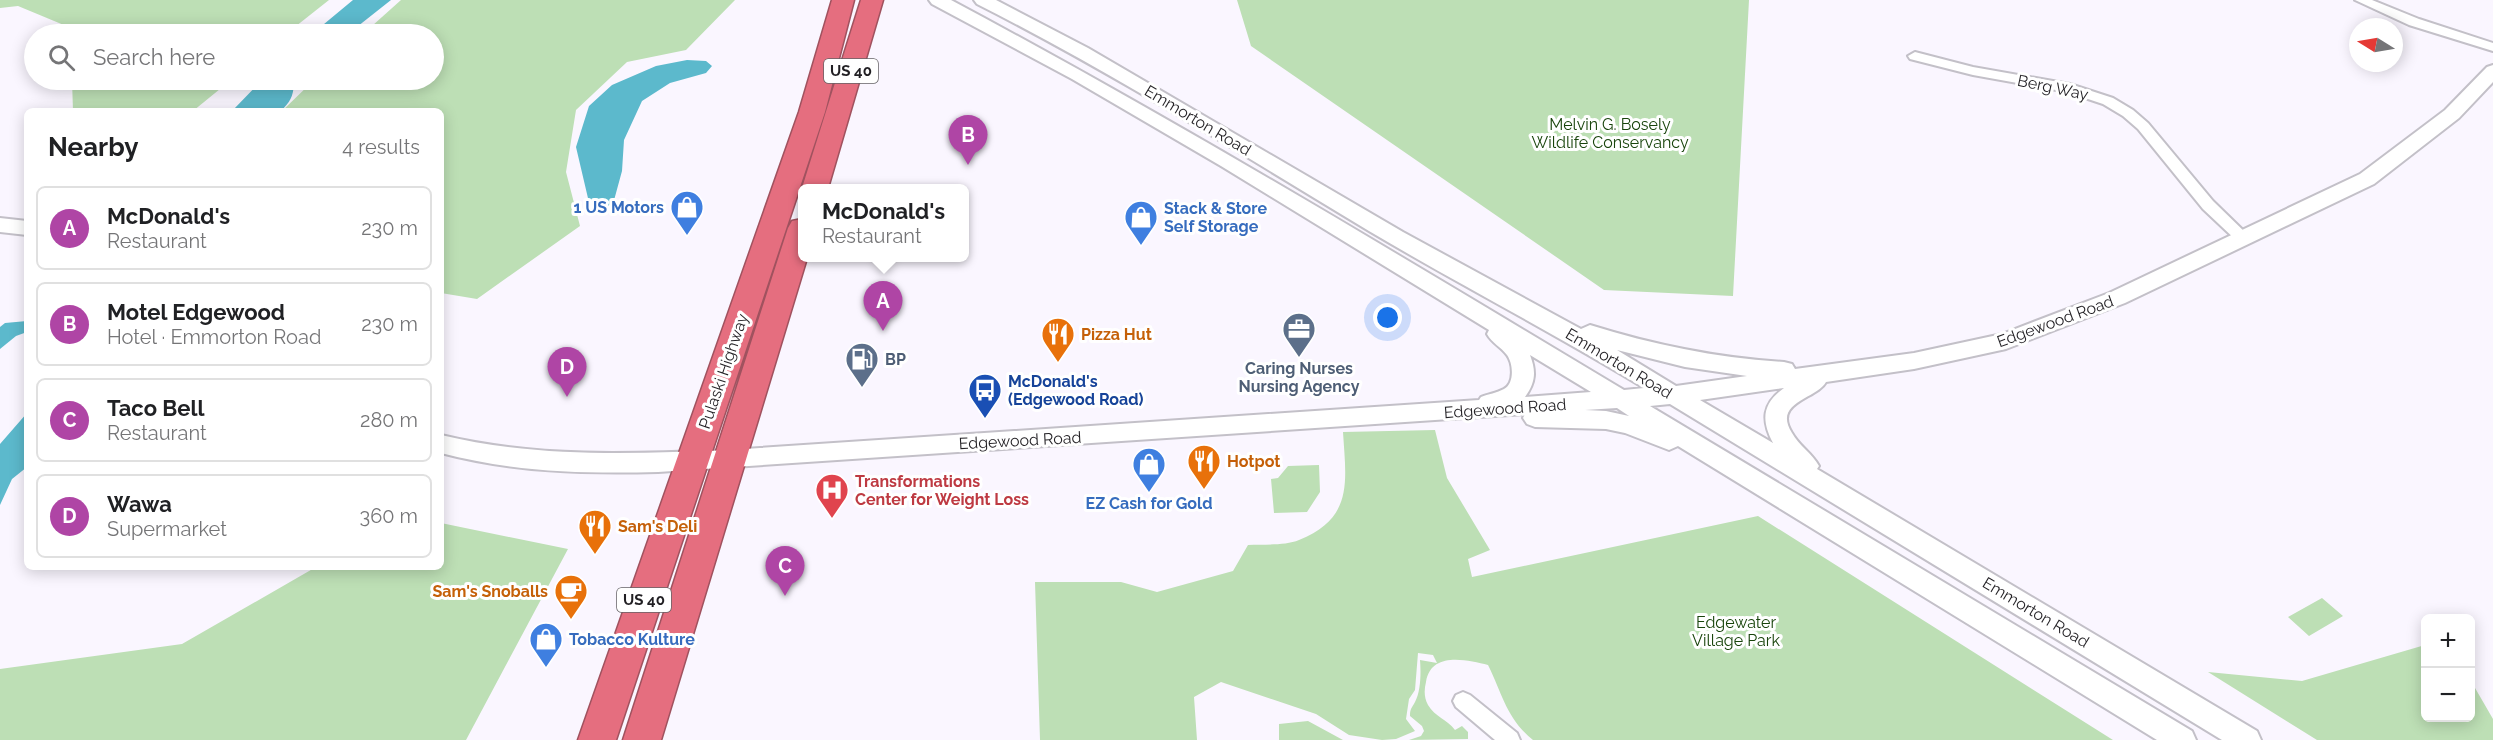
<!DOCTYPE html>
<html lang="en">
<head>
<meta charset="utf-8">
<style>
	:root { --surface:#fff; --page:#f2f2f2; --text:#202124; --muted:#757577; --line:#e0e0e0; --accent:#af45a5 }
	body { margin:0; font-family:Raleway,sans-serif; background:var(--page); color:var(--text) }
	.controls { position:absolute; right:18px; bottom:18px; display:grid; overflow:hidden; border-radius:9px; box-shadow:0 3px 15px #0003 }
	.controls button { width:54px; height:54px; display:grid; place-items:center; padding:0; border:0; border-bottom:2px solid var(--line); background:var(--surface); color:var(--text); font:30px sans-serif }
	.compass { position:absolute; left:2349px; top:18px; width:54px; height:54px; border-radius:50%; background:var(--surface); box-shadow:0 3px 15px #0003; rotate:281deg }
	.you { position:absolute; left:1388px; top:318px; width:21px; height:21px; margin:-15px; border:4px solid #fff; border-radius:50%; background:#1a73e8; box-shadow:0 0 0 9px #1a73e833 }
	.badge { display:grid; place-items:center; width:39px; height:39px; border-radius:50%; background:var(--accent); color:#fff; font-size:20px; font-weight:700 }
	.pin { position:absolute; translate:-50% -50px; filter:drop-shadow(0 2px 3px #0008) }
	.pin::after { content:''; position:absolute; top:32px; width:21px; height:18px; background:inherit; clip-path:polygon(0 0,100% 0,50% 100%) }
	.popup { position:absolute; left:798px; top:184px; width:171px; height:78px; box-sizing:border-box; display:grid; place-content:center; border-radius:9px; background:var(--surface); filter:drop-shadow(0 2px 4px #0005); font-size:20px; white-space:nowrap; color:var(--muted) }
	.popup b { font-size:22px; color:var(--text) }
	.popup::after { content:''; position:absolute; left:50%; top:100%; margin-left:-12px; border:12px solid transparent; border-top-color:var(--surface) }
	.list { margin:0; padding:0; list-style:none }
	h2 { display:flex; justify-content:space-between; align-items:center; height:78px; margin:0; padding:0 24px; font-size:26px }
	h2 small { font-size:20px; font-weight:400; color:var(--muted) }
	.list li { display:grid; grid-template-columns:39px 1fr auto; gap:18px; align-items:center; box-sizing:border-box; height:84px; margin:0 12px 12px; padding:0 12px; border:2px solid var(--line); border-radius:9px }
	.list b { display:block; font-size:22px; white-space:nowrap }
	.list p { margin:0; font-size:20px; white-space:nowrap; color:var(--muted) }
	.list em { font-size:20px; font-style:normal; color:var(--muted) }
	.icon { flex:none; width:33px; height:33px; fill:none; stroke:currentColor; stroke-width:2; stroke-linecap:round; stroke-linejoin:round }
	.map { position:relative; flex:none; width:2493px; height:740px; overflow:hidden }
	.search { position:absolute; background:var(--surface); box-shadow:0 3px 15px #0003; left:24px; top:24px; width:420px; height:66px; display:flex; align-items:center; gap:15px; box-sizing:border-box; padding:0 21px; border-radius:33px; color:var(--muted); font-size:22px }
	.panel { position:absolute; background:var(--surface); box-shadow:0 3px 15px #0003; left:24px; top:108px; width:420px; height:462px; border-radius:9px }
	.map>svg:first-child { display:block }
	.green { fill:#bddfb5 }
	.water { fill:#5cb9cc }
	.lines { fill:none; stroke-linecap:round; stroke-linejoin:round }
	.street-casing { stroke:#c3c0c8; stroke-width:4 }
	.secondary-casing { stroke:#c3c0c8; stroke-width:4 }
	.highway-casing { stroke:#a0525f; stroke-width:3 }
	.street { fill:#fff; fill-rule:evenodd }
	.secondary { fill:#fff; fill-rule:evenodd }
	.highway { fill:#e56e7f; fill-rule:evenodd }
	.labels { text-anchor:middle; stroke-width:6; stroke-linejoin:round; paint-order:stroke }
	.shield { fill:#fff; stroke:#646265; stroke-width:1.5 }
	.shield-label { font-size:15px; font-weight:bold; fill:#211f23 }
	.street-label { font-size:16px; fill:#211f23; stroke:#fff }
	.park-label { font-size:16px; fill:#18440b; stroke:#fff }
	.shop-label { font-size:16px; font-weight:bold; fill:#366cbe; stroke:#fff; text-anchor:start }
	.food-label { font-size:16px; font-weight:bold; fill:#c56008; stroke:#fff; text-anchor:start }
	.service-label { font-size:16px; font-weight:bold; fill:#4e5e75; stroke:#fff; text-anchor:start }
	.transit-label { font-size:16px; font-weight:bold; fill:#164399; stroke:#fff; text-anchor:start }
	.health-label { font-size:16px; font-weight:bold; fill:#be3a42; stroke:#fff; text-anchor:start }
</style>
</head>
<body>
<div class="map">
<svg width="2493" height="740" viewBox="0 0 2493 740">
	<rect width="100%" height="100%" fill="#faf6ff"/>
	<path class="green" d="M 0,0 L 329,0 L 286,34 L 72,34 L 71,28 L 18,6 L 0,8 Z
		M 401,0 L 735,0 L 686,50 L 627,62 L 576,110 L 566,172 L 580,226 L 477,299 L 441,293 L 441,111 L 282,111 L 314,80 L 434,80 L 434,34 L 363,34 Z
		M 1237,0 L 1749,0 L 1733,296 L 1604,290 L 1251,46 Z
		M 72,80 L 231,80 L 193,111 L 73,111 Z
		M 1435,430 L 1447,478 L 1490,550 L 1468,559 L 1472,577 L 1758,516 L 2113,740 L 1533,740 C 1506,718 1503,695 1488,665 C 1467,660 1431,651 1426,682 C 1424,690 1424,698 1428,705 C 1435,717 1447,719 1455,730 L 1462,726 L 1468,732 L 1468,739 L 1409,740 L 1421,736 L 1424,731 L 1422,726 L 1410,716 C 1410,708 1412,708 1415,702 C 1421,691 1421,672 1420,660 L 1437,663 L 1433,655 L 1418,653 L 1415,690 L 1409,699 L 1406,719 L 1415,731 L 1396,739 L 1382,740 L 1349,735 L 1316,714 L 1221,682 L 1194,697 L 1197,740 L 1040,740 L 1035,582 L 1121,582 L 1157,592 L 1233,571 L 1248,545 C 1263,544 1285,546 1299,540 C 1354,518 1346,481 1343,432 Z
		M 1319,465 L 1320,492 L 1307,512 L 1274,513 L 1271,479 L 1278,478 L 1288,466 Z
		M 441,523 L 568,549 L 466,740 L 0,740 L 0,669 L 182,644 L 316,567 L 441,567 Z
		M 2322,598 L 2343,616 L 2309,636 L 2288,617 Z
		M 2425,645 L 2426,718 L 2470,718 L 2471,681 L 2493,719 L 2493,740 L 2317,740 L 2208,672 L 2302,681 Z
		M 1308,721 L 1343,740 L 1279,740 L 1279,724 Z"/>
	<path class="water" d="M 353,0 L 391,0 L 348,34 L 312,34 Z
		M 687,60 L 706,61 L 712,66 L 706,73 L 670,83 L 642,101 L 624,140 L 622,171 L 613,204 L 591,211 L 576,147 L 589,106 L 612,85 L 656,66 Z
		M 262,80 L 299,80 L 294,84 C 293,97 290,102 281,111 L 232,111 Z
		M 27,321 L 27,332 L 16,336 L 0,349 L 0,327 L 5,323 Z
		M 27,413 L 27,450 L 24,456 L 27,456 L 27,467 L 12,479 L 0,505 L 0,444 Z"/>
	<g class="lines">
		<defs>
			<path id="street" d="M 2355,0 L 2372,0 L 2419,19 L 2493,43 L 2493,51 L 2409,25 Z
				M 1915,52 L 1973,67 L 2070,84 L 2113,98 L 2133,110 L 2148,123 L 2213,201 L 2250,237 L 2242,242 L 2237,241 L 2203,209 L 2138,129 L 2123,116 L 2103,104 L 2067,92 L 1973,75 L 1910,59 L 1908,56 Z
				M 1463,692 L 1470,695 L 1517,733 L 1520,740 L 1495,740 L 1456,707 L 1453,701 L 1456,695 Z"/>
			<path id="secondary" d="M 929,0 L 951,0 C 1180,122 1402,257 1624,390 L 1644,388 C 1554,333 1460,285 1369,231 C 1239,153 1112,72 977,4 L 974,0 L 996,0 L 1088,48 L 1403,232 L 1581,329 L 1590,325 C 1654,345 1717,358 1784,362 L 1792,364 L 1795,369 L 1914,353 L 2002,334 L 2109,293 L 2360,174 L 2445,110 L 2487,67 L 2493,65 L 2493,82 L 2459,118 L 2374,184 L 2125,303 L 2006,349 L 1914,369 L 1826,382 C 1817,399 1772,402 1792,433 C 1799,446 1812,453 1819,466 L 1817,469 L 2257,731 L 2261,740 L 2222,740 L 1670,404 L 1650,406 L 2192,731 L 2196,740 L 2157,740 L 1678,446 L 1669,450 L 1625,433 L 1606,429 L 1535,427 L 1527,424 L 1523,418 L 1525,414 L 658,472 C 584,474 513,472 441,453 L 441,435 C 537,458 632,454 730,450 L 1479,400 L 1481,397 C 1488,394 1497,393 1504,389 C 1515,383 1513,363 1507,355 C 1501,347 1492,343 1487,334 L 1489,330 L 1221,166 L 1072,79 L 932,4 ZM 1617,350 L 1685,367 L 1747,376 L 1676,386 ZM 1530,355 L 1591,392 L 1525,397 C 1536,382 1536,371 1530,355 ZM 1784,388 C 1762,404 1761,420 1773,443 L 1700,400 ZM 1617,408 L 1629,416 L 1606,411 L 1585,410 Z
				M 0,218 L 27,221 L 27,235 L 0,232 Z"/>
			<path id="highway" d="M 832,0 L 854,0 L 825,112 L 616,740 L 578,740 L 799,112 Z
				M 861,0 L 883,0 L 828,188 L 802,188 Z
				M 802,219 L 802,258 L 807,258 L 661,740 L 623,740 L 788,228 L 792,221 Z"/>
		</defs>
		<use href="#street" class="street-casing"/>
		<use href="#secondary" class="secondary-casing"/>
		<use href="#highway" class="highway-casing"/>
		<use href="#street" class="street"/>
		<use href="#secondary" class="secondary"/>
		<use href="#highway" class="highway"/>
	</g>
	<defs>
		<symbol id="shop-pin" viewBox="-11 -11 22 30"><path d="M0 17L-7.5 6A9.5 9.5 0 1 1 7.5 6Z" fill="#3f7fe0" stroke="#fff"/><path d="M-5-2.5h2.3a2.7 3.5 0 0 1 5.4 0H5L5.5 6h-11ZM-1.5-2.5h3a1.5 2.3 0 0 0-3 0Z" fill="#fff"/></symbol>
		<symbol id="office-pin" viewBox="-11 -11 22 30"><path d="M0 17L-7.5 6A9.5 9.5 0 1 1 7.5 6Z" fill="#5c6f8a" stroke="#fff"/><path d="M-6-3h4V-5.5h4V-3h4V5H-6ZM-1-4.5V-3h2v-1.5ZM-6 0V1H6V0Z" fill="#fff"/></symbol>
		<symbol id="restaurant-pin" viewBox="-11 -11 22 30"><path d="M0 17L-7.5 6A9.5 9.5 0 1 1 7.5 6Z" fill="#e8710a" stroke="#fff"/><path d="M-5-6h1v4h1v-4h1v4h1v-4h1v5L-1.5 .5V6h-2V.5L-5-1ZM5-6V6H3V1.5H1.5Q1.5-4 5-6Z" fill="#fff"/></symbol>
		<symbol id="fuel-pin" viewBox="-11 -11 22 30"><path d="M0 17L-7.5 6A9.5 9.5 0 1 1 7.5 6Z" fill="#5c6f8a" stroke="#fff"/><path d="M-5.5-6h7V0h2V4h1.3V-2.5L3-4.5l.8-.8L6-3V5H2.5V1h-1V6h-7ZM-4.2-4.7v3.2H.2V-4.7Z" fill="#fff"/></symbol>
		<symbol id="bus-pin" viewBox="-11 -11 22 30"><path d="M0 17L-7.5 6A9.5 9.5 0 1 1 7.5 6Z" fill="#1a4fb4" stroke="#fff"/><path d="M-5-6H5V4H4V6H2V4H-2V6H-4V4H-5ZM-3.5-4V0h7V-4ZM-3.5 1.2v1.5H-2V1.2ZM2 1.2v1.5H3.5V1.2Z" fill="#fff"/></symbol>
		<symbol id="hospital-pin" viewBox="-11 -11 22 30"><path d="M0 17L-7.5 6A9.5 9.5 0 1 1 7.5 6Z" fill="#e0444e" stroke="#fff"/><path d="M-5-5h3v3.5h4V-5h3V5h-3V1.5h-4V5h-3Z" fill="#fff"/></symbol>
		<symbol id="cafe-pin" viewBox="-11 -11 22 30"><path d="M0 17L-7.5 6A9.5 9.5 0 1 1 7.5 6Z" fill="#e8710a" stroke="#fff"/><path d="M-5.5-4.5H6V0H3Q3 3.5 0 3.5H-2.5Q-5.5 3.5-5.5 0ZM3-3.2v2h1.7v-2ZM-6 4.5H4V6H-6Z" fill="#fff"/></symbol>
	</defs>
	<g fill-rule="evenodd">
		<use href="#shop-pin" x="668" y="188" width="38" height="52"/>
		<use href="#shop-pin" x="1122" y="198" width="38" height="52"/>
		<use href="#office-pin" x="1280" y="310" width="38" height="52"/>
		<use href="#restaurant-pin" x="1039" y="315" width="38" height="52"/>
		<use href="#fuel-pin" x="843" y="340" width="38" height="52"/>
		<use href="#bus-pin" x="966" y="371" width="38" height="52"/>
		<use href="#restaurant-pin" x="1185" y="442" width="38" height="52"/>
		<use href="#shop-pin" x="1130" y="445" width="38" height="52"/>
		<use href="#hospital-pin" x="813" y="471" width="38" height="52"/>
		<use href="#restaurant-pin" x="576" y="507" width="38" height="52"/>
		<use href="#cafe-pin" x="552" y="572" width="38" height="52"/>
		<use href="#shop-pin" x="527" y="620" width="38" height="52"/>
	</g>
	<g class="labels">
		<g class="shield">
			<rect x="824" y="59" width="54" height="24" rx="4.5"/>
			<rect x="617" y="588" width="54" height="24" rx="4.5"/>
		</g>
		<g class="shield-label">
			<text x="851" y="76">US 40</text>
			<text x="644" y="605">US 40</text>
		</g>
		<g class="street-label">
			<text transform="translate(2053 87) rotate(12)" y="6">Berg Way</text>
			<text transform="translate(1198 120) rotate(31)" y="6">Emmorton Road</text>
			<text transform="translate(2055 321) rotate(-20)" y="6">Edgewood Road</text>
			<text transform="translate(1619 363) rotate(31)" y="6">Emmorton Road</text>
			<text transform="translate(723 371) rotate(-71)" y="6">Pulaski Highway</text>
			<text transform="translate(1505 408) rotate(-4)" y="6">Edgewood Road</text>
			<text transform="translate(1020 440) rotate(-3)" y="6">Edgewood Road</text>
			<text transform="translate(2036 612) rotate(31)" y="6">Emmorton Road</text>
		</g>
		<g class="park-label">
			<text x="1610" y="130">Melvin G. Bosely<tspan x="1610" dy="18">Wildlife Conservancy</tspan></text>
			<text x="1736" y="628">Edgewater<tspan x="1736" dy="18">Village Park</tspan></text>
		</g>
		<g class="shop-label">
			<text x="664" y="213" text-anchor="end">1 US Motors</text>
			<text x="1164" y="214">Stack &amp; Store<tspan x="1164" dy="18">Self Storage</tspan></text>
			<text x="1149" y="509" text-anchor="middle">EZ Cash for Gold</text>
			<text x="569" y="645">Tobacco Kulture</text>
		</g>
		<g class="food-label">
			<text x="1081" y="340">Pizza Hut</text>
			<text x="1227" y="467">Hotpot</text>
			<text x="618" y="532">Sam's Deli</text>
			<text x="548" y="597" text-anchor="end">Sam's Snoballs</text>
		</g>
		<g class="service-label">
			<text x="885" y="365">BP</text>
			<text x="1299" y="374" text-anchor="middle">Caring Nurses<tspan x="1299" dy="18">Nursing Agency</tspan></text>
		</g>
		<g class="transit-label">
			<text x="1008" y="387">McDonald's<tspan x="1008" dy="18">(Edgewood Road)</tspan></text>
		</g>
		<g class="health-label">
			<text x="855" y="487">Transformations<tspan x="855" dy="18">Center for Weight Loss</tspan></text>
		</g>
	</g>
</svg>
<div class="controls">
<button>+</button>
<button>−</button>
</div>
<svg class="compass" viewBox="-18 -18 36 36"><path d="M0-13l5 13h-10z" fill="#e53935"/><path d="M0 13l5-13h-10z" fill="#757577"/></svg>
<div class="you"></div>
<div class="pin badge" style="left:883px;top:331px">A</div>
<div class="popup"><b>McDonald's</b>Restaurant</div>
<div class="pin badge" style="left:968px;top:165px">B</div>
<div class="pin badge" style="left:785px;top:596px">C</div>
<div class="pin badge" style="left:567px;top:397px">D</div>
<div class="search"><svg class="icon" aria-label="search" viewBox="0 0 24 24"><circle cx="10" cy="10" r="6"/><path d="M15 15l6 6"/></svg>Search here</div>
<section class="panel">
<h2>Nearby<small>4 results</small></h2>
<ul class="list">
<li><span class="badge">A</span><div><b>McDonald's</b><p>Restaurant</p></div><em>230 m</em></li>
<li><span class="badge">B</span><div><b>Motel Edgewood</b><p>Hotel · Emmorton Road</p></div><em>230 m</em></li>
<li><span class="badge">C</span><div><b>Taco Bell</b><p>Restaurant</p></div><em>280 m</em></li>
<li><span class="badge">D</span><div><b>Wawa</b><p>Supermarket</p></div><em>360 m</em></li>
</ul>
</section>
</div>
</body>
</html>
